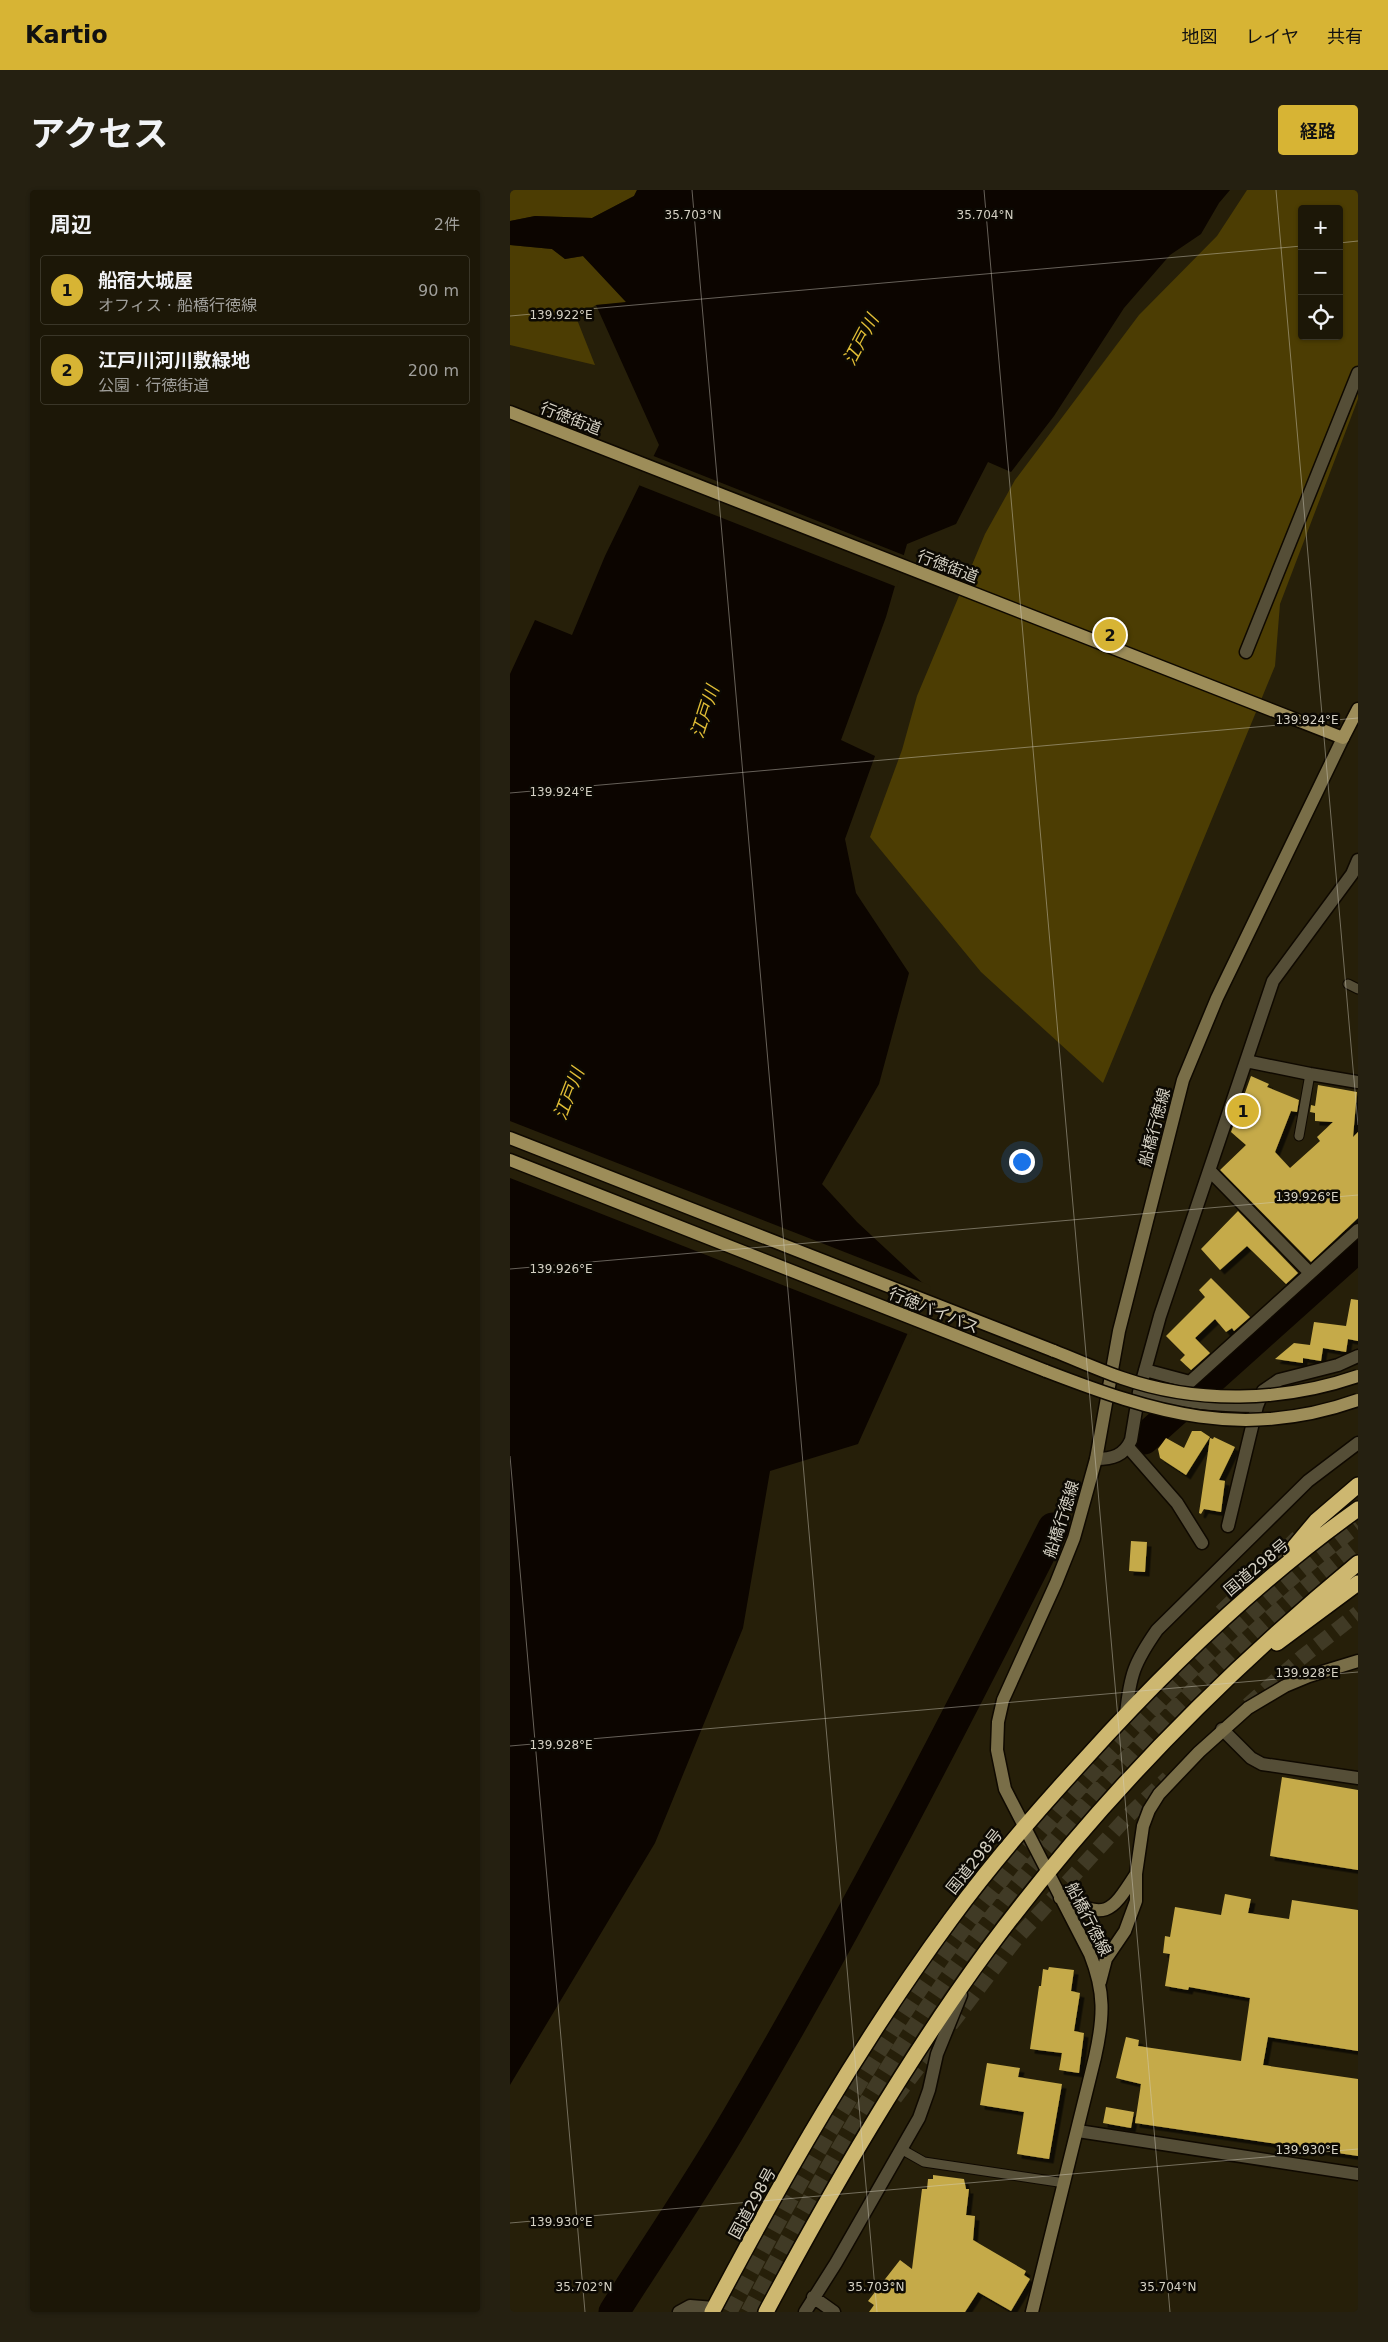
<!DOCTYPE html>
<html lang="ja">
<head>
<meta charset="utf-8">
<style>
	:root { --surface:#1c1707; --page:#252011; --text:#f1f3f6; --muted:#a09f9b; --line:#3a3628; --accent:#d7b434 }
	body { margin:0; font-family:"DejaVu Sans","Noto Sans JP",sans-serif; background:var(--page); color:var(--text) }
	.controls { position:absolute; right:15px; top:15px; display:grid; overflow:hidden; border-radius:5px; box-shadow:0 1px 4px #0004 }
	.controls button { width:45px; height:45px; display:grid; place-items:center; padding:0; border:0; border-bottom:1px solid var(--line); background:var(--surface); color:var(--text); font:25px sans-serif }
	.you { position:absolute; left:511px; top:971px; width:18px; height:18px; margin:-12px; border:4px solid #fff; border-radius:50%; background:#1a73e8; box-shadow:0 0 0 8px #1a73e833 }
	.badge { display:grid; place-items:center; width:32px; height:32px; border-radius:50%; background:var(--accent); color:#111; font-size:16px; font-weight:700 }
	.pin { position:absolute; translate:-50% -50%; border:2px solid #fff; box-shadow:0 1px 5px #0006 }
	.list { margin:0; padding:0; list-style:none }
	h2 { display:flex; justify-content:space-between; align-items:center; height:65px; margin:0; padding:0 20px; font-size:21px }
	h2 small { font-size:16px; font-weight:400; color:var(--muted) }
	.list li { display:grid; grid-template-columns:32px 1fr auto; gap:15px; align-items:center; box-sizing:border-box; height:70px; margin:0 10px 10px; padding:0 10px; border:1px solid var(--line); border-radius:5px }
	.list b { display:block; font-size:19px; white-space:nowrap }
	.list p { margin:0; font-size:16px; white-space:nowrap; color:var(--muted) }
	.list em { font-size:16px; font-style:normal; color:var(--muted) }
	.icon { flex:none; width:28px; height:28px; fill:none; stroke:currentColor; stroke-width:2; stroke-linecap:round; stroke-linejoin:round }
	.map { position:relative; flex:none; width:848px; height:2122px; overflow:hidden; border-radius:5px }
	header { display:flex; align-items:center; gap:30px; box-sizing:border-box; height:70px; padding:0 25px; background:var(--accent); color:#111 }
	header strong { font-size:24px }
	nav { display:flex; gap:28px; margin-inline-start:auto; font-size:18px }
	.intro { display:flex; align-items:center; justify-content:space-between; box-sizing:border-box; height:120px; padding:0 30px }
	h1 { margin:0; font-size:35px }
	.button { padding:12px 22px; border-radius:5px; background:var(--accent); color:#111; font-size:18px; font-weight:700 }
	main { display:flex; gap:30px; padding:0 30px }
	aside { flex:1; background:var(--surface); border-radius:5px; box-shadow:0 1px 4px #0004 }
	.map>svg:first-child { display:block }
	.green { fill:#4c3d03; fill-rule:evenodd }
	.water { fill:#0c0500 }
	.pier { fill:#261f09 }
	.lines { fill:none; stroke-linecap:round; stroke-linejoin:round }
	.river { stroke:#0c0500; stroke-width:31 }
	.building { fill:#c5aa4a; filter:url(#shadow) }
	.highway-tunnel { stroke:#403a25; stroke-width:15; stroke-dasharray:15 8; stroke-linecap:butt }
	.lane-casing { stroke:#0f0900; stroke-width:11 }
	.street-casing { stroke:#0f0900; stroke-width:15 }
	.secondary-casing { stroke:#0f0900; stroke-width:15 }
	.primary-casing { stroke:#0f0900; stroke-width:15 }
	.highway-casing { stroke:#0f0900; stroke-width:18 }
	.lane { stroke:#554e37; stroke-width:9 }
	.street { stroke:#554e37; stroke-width:12 }
	.secondary { stroke:#796e48; stroke-width:12 }
	.primary { stroke:#9d8d59; stroke-width:12 }
	.highway { stroke:#cdb770; stroke-width:15 }
	.primary-bridge-casing { stroke:#0f0900; stroke-width:15; stroke-linecap:butt }
	.primary-bridge { stroke:#9d8d59; stroke-width:12 }
	.ticks { fill:none; stroke:#d5d1c4; stroke-width:1; stroke-opacity:0.45 }
	.labels { text-anchor:middle; stroke-width:5; stroke-linejoin:round; paint-order:stroke }
	.street-label { font-size:16px; fill:#d5d1c4; stroke:#0c0903 }
	.water-label { font-size:18px; font-style:italic; fill:#e1bd36; stroke:#0c0903 }
	.ticks-label { font-size:12px; text-anchor:middle; fill:#d5d1c4; stroke:#0c0903; stroke-width:5; stroke-linejoin:round; paint-order:stroke }
</style>
</head>
<body>
<header>
<strong>Kartio</strong>
<nav><a>地図</a><a>レイヤ</a><a>共有</a></nav>
</header>
<div class="intro"><h1>アクセス</h1><a class="button">経路</a></div>
<main>
<aside>
<h2>周辺<small>2件</small></h2>
<ul class="list">
<li><span class="badge">1</span><div><b>船宿大城屋</b><p>オフィス · 船橋行徳線</p></div><em>90 m</em></li>
<li><span class="badge">2</span><div><b>江戸川河川敷緑地</b><p>公園 · 行徳街道</p></div><em>200 m</em></li>
</ul>
</aside>
<div class="map">
<svg width="848" height="2122" viewBox="0 0 848 2122">
	<defs>
		<filter id="shadow"><feDropShadow dx="4.5" dy="4.5" stdDeviation="0" flood-color="#0009"/></filter>
	</defs>
	<rect width="100%" height="100%" fill="#261f09"/>
	<path class="green" d="M 0,0 L 127,0 L 124,6 L 82,28 L 25,26 L 0,31 Z
		M 737,0 L 848,0 L 848,209 L 770,414 L 765,476 L 593,893 L 471,782 L 360,647 L 392,560 L 407,506 L 475,344 L 505,290 L 629,125 L 707,46 ZM 792,19 L 829,19 L 829,146 L 792,146 Z
		M 0,55 L 42,59 L 55,69 L 73,66 L 117,113 L 86,115 L 66,127 L 85,175 L 0,155 Z"/>
	<path class="water" d="M 127,0 L 720,0 L 709,13 L 691,44 L 660,65 L 614,118 L 544,226 L 501,282 L 478,272 L 446,334 L 397,354 L 376,427 L 331,550 L 365,566 L 335,649 L 346,703 L 399,783 L 369,894 L 312,994 L 347,1032 L 418,1098 L 348,1254 L 260,1281 L 233,1438 L 145,1653 L 0,1895 L 0,484 L 25,430 L 62,445 L 95,366 L 149,255 L 86,115 L 116,112 L 73,66 L 55,69 L 42,59 L 0,55 L 0,31 L 25,26 L 82,28 L 124,6 Z"/>
	<path class="pier" d="M 141,265 L 396,366 L 387,397 L 126,294 Z
		M 0,931 L 419,1095 L 421,1098 L 400,1145 L 0,988 Z"/>
	<g class="lines">
		<path class="river" d="M 634,1249 L 848,1057
			M 104,2122 C 144,2059 187,1996 225,1931 C 339,1738 442,1538 543,1338"/>
	</g>
	<path class="building" d="M 741,886 L 759,894 L 757,897 L 789,910 L 787,922 L 781,921 L 765,962 L 780,978 L 810,951 L 807,947 L 823,932 L 805,931 L 805,923 L 800,922 L 801,915 L 805,916 L 808,895 L 847,902 L 843,947 L 848,942 L 848,1028 L 801,1072 L 710,980 L 736,955 L 721,942 Z
		M 728,1021 L 788,1083 L 776,1094 L 737,1056 L 710,1080 L 691,1059 Z
		M 701,1088 L 740,1127 L 724,1141 L 722,1138 L 716,1142 L 705,1129 L 685,1148 L 700,1163 L 681,1180 L 670,1170 L 675,1165 L 656,1146 L 695,1107 L 689,1100 Z
		M 841,1109 L 848,1110 L 848,1151 L 838,1149 L 836,1162 L 813,1158 L 811,1171 L 793,1168 L 793,1173 L 765,1169 L 784,1153 L 800,1155 L 804,1132 L 836,1136 Z
		M 682,1241 L 691,1241 L 700,1247 L 676,1285 L 650,1268 L 648,1259 L 656,1248 L 674,1258 Z
		M 704,1247 L 725,1257 L 709,1290 L 715,1291 L 711,1322 L 694,1319 L 691,1324 L 689,1323 L 700,1248 L 703,1249 Z
		M 621,1351 L 637,1352 L 635,1382 L 619,1381 Z
		M 772,1587 L 848,1600 L 848,1680 L 760,1666 Z
		M 715,1704 L 741,1709 L 738,1723 L 779,1729 L 782,1710 L 848,1720 L 848,1861 L 758,1847 L 753,1875 L 848,1889 L 848,1966 L 625,1933 L 631,1894 L 606,1888 L 616,1847 L 629,1850 L 628,1856 L 731,1871 L 740,1808 L 679,1797 L 678,1800 L 655,1796 L 660,1764 L 653,1763 L 655,1746 L 660,1747 L 665,1717 L 711,1725 Z
		M 539,1777 L 564,1780 L 561,1801 L 570,1803 L 564,1841 L 574,1843 L 569,1883 L 549,1880 L 552,1863 L 520,1859 L 529,1796 L 531,1796 L 533,1779 L 538,1780 Z
		M 477,1873 L 510,1878 L 508,1887 L 552,1894 L 539,1969 L 507,1964 L 514,1922 L 470,1915 Z
		M 596,1917 L 624,1922 L 621,1938 L 593,1933 Z
		M 423,1985 L 454,1989 L 456,1999 L 459,1999 L 456,2025 L 465,2026 L 463,2050 L 516,2081 L 514,2085 L 520,2089 L 501,2121 L 468,2102 L 455,2122 L 359,2122 L 364,2115 L 358,2111 L 390,2070 L 402,2079 L 412,1999 L 417,1999 L 418,1989 L 423,1989 Z"/>
	<g class="lines">
		<path class="highway-tunnel" d="M 711,1422 L 788,1347
			M 738,1515 L 791,1468 L 848,1423
			M 385,1908 L 506,1749 L 617,1627 L 658,1588
			M 220,2122 C 270,2027 322,1934 381,1844 C 455,1728 544,1622 640,1523 C 705,1455 773,1392 848,1336
			M 238,2122 C 315,1978 397,1833 498,1705 C 599,1578 720,1454 848,1354"/>
		<defs>
			<path id="lane" d="M 838,794 L 848,799
				M 789,946 L 800,884
				M 391,1959 L 414,1972 L 555,1993"/>
			<path id="street" d="M 736,462 L 848,183
				M 736,871 L 800,884 L 848,892
				M 700,981 L 800,1083
				M 635,1180 L 680,1192 L 848,1040
				M 629,1202 C 669,1212 706,1216 747,1216
				M 618,1257 L 667,1313 L 692,1353
				M 586,1269 C 602,1269 614,1266 621,1250 L 629,1202 L 650,1126 L 763,791 L 842,684 L 848,670
				M 718,1336 L 747,1216 L 753,1201 L 769,1190 L 828,1175 L 848,1166
				M 616,1524 C 620,1485 624,1473 647,1440 L 798,1291 L 848,1253
				M 712,1539 L 741,1568 L 752,1574 L 848,1588
				M 568,1941 L 848,1984
				M 303,2107 L 324,2122
				M 169,2122 L 180,2116 L 204,2118
				M 295,2122 L 326,2073 L 409,1928 L 419,1900 L 427,1864 L 451,1805"/>
			<path id="secondary" d="M 550,1708 C 597,1728 599,1726 626,1684
				M 590,1792 L 596,1769 L 615,1741 L 626,1711 L 626,1684 L 633,1636 L 639,1620 L 649,1604 L 689,1562 L 738,1518 L 775,1496 L 799,1486 L 848,1471
				M 522,2122 L 585,1867 C 594,1827 595,1802 580,1764 L 495,1599 L 487,1560 L 488,1532 L 493,1510 L 546,1393 L 564,1348 L 586,1269 L 609,1141 L 673,890 L 707,808 L 833,548"/>
			<path id="primary" d="M 0,222 L 833,548 L 848,519
				M 0,948 L 544,1161
				M 0,970 L 536,1181"/>
			<path id="highway" d="M 780,1362 L 806,1331 L 848,1295
				M 767,1453 L 848,1393
				M 202,2122 C 273,1987 350,1853 441,1729 C 482,1673 528,1620 575,1569 C 658,1477 747,1391 848,1319
				M 256,2122 C 323,1997 394,1874 478,1759 C 584,1616 711,1486 848,1373"/>
		</defs>
		<use href="#lane" class="lane-casing"/>
		<use href="#street" class="street-casing"/>
		<use href="#secondary" class="secondary-casing"/>
		<use href="#primary" class="primary-casing"/>
		<use href="#highway" class="highway-casing"/>
		<use href="#lane" class="lane"/>
		<use href="#street" class="street"/>
		<use href="#secondary" class="secondary"/>
		<use href="#primary" class="primary"/>
		<use href="#highway" class="highway"/>
		<defs>
			<path id="primary-bridge" d="M 544,1161 C 567,1170 589,1180 612,1188 C 687,1214 773,1212 848,1186
				M 536,1181 C 645,1223 733,1251 848,1210"/>
		</defs>
		<use href="#primary-bridge" class="primary-bridge-casing"/>
		<use href="#primary-bridge" class="primary-bridge"/>
	</g>
	<path class="ticks" d="M 182,0 L 367,2122M 474,0 L 660,2122M 766,0 L 848,935M 829,53 L 848,51M 0,126 L 792,56M 0,603 L 848,528M 0,1079 L 848,1005M 0,1266 L 75,2122M 0,1556 L 848,1482M 0,2033 L 848,1959"/>
	<g class="labels">
		<g class="street-label">
			<text transform="translate(61 228) rotate(21)" y="6">行徳街道</text>
			<text transform="translate(438 376) rotate(21)" y="6">行徳街道</text>
			<text transform="translate(644 937) rotate(-75)" y="6">船橋行徳線</text>
			<text transform="translate(424 1120) rotate(22)" y="6">行徳バイパス</text>
			<text transform="translate(551 1329) rotate(-72)" y="6">船橋行徳線</text>
			<text transform="translate(746 1377) rotate(-40)" y="6">国道298号</text>
			<text transform="translate(464 1671) rotate(-51)" y="6">国道298号</text>
			<text transform="translate(579 1729) rotate(63)" y="6">船橋行徳線</text>
			<text transform="translate(242 2013) rotate(-61)" y="6">国道298号</text>
		</g>
		<g class="water-label">
			<text transform="translate(351 150) rotate(-62)" y="6">江戸川</text>
			<text transform="translate(195 522) rotate(-72)" y="6">江戸川</text>
			<text transform="translate(59 904) rotate(-69)" y="6">江戸川</text>
		</g>
	</g>
	<g class="ticks-label">
		<text x="183" y="29">35.703°N</text>
		<text x="475" y="29">35.704°N</text>
		<text x="51" y="129">139.922°E</text>
		<text x="797" y="534">139.924°E</text>
		<text x="51" y="606">139.924°E</text>
		<text x="797" y="1011">139.926°E</text>
		<text x="51" y="1083">139.926°E</text>
		<text x="797" y="1487">139.928°E</text>
		<text x="51" y="1559">139.928°E</text>
		<text x="797" y="1964">139.930°E</text>
		<text x="51" y="2036">139.930°E</text>
		<text x="74" y="2101">35.702°N</text>
		<text x="366" y="2101">35.703°N</text>
		<text x="658" y="2101">35.704°N</text>
	</g>
</svg>
<div class="controls">
<button>+</button>
<button>−</button>
<button><svg class="icon" aria-label="locate" viewBox="0 0 24 24"><circle cx="12" cy="12" r="6"/><path d="M12 2v4M12 18v4M2 12h4M18 12h4"/></svg></button>
</div>
<div class="you"></div>
<div class="pin badge" style="left:733px;top:921px">1</div>
<div class="pin badge" style="left:600px;top:445px">2</div>
</div>
</main>
</body>
</html>
